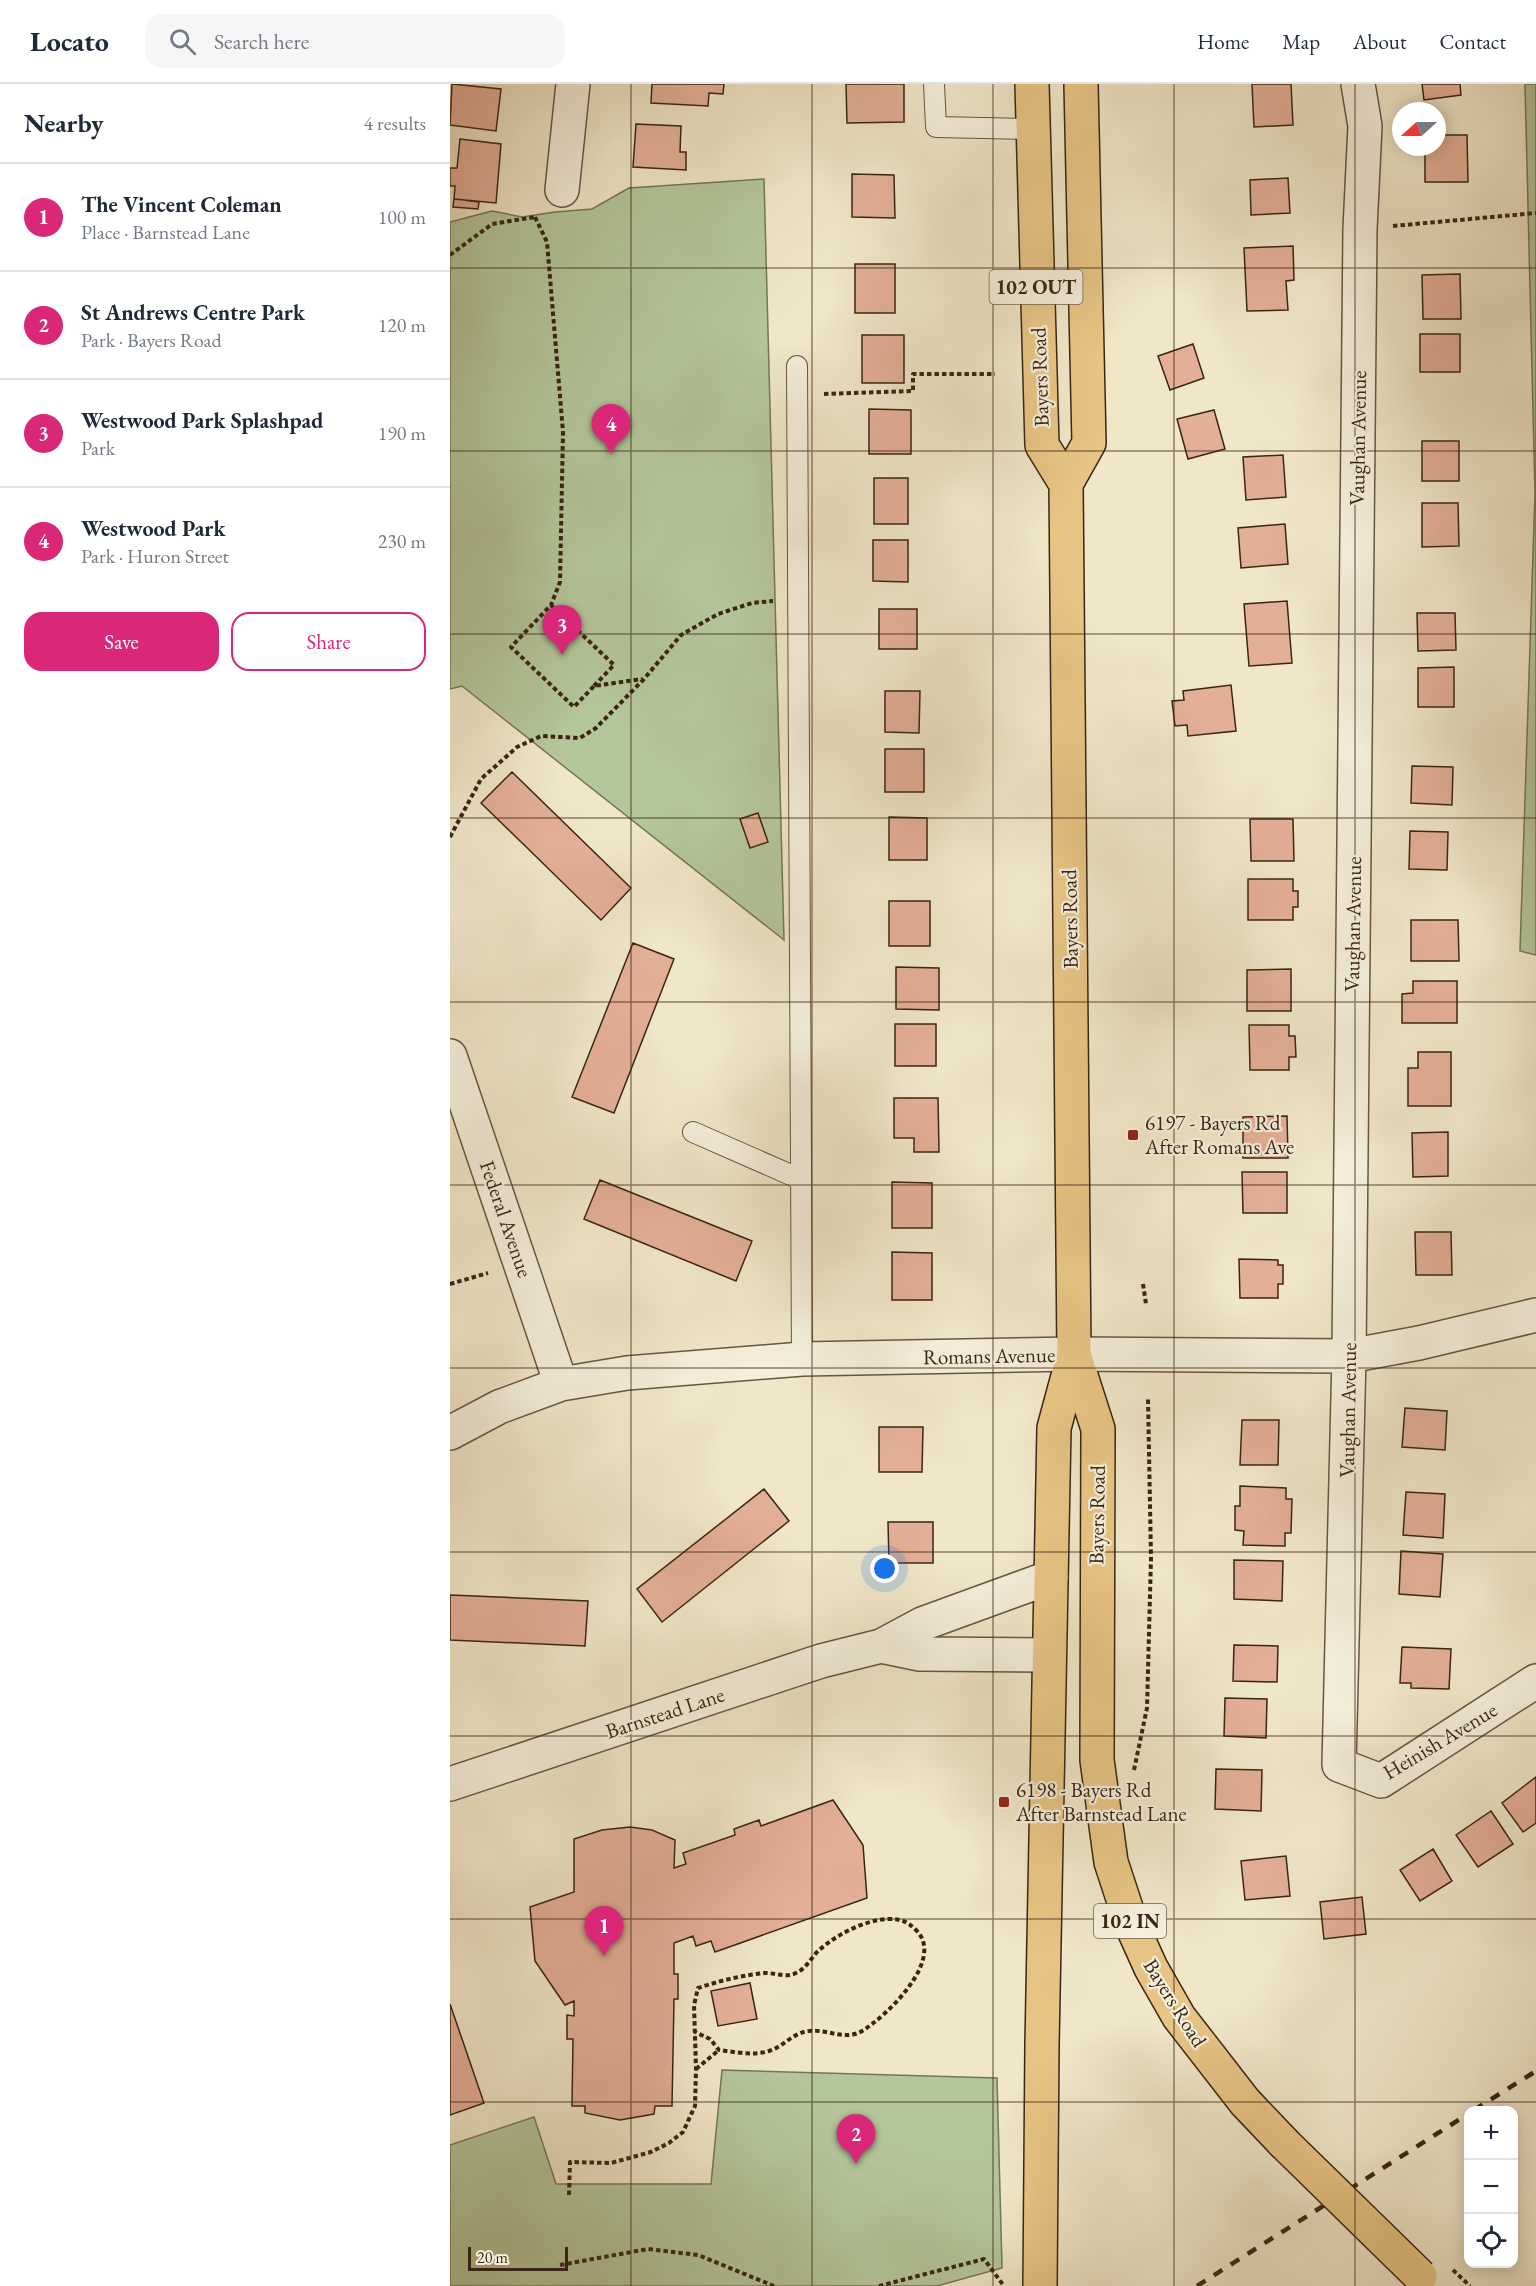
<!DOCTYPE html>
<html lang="en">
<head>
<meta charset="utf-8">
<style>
	:root { --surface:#fff; --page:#f6f6f7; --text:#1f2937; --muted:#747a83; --line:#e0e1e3; --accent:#db2777 }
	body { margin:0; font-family:"EB Garamond",serif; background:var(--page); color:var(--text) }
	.controls { position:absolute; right:18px; bottom:18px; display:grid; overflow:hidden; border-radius:12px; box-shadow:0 3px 15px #0003 }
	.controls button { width:54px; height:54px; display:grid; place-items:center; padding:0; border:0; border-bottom:2px solid var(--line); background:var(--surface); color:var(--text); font:30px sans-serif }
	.compass { position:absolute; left:942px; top:18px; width:54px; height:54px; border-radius:50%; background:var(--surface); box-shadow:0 3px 15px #0003; rotate:249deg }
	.scale { position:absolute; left:18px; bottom:15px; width:100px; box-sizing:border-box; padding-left:6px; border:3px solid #3a2514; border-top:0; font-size:16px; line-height:21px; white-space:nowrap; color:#3a2514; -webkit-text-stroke:4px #f5efdc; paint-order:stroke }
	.you { position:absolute; left:435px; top:1485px; width:21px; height:21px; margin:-15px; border:4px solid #fff; border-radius:50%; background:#1a73e8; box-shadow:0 0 0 9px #1a73e833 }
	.badge { display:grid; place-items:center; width:39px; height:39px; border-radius:50%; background:var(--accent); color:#fff; font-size:20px; font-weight:700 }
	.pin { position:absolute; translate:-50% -50px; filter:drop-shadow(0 2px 3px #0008) }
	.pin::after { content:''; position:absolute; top:32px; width:21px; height:18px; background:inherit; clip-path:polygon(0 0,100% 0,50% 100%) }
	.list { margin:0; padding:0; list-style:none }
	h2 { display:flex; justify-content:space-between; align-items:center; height:78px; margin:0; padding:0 24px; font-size:26px }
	h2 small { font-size:20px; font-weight:400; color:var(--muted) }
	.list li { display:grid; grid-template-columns:39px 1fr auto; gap:18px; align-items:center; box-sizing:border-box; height:108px; padding:0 24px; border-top:2px solid var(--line) }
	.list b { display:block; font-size:22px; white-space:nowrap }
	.list p { margin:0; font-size:20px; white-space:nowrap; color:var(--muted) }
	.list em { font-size:20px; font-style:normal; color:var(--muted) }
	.actions { display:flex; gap:12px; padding:18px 24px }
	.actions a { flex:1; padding:14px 0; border:2px solid var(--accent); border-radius:18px; text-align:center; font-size:21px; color:var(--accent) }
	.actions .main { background:var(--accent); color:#fff }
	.icon { flex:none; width:33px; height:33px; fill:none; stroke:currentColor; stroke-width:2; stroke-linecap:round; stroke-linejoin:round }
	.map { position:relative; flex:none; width:1086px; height:2202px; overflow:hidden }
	header { display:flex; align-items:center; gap:36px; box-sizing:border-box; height:84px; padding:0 30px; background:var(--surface); border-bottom:2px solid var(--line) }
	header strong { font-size:28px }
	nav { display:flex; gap:33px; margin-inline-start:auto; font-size:21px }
	.search { width:420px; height:54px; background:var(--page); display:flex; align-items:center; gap:15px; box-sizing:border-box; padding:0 21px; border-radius:18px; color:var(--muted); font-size:22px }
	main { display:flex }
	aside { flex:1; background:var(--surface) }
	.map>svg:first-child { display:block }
	.green { fill:#b4c79b; stroke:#777658; stroke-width:1.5 }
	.building { fill:#e4af97; stroke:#3a2514; stroke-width:1.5 }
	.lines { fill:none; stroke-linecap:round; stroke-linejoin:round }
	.lane-casing { stroke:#685641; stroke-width:22 }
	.street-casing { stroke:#685641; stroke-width:36 }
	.primary-casing { stroke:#3a2514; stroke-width:36 }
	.path { stroke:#3a2514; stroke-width:4; stroke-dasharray:4.5 3; stroke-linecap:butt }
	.lane { stroke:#f5efdc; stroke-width:20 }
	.street { stroke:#f5efdc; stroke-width:33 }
	.primary { stroke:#e8c484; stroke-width:33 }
	.rail { stroke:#3a2514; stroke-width:4.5; stroke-dasharray:10 10; stroke-linecap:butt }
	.primary-bridge-casing { stroke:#3a2514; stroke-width:36; stroke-linecap:butt }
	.primary-bridge { stroke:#e8c484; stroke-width:33 }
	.grid { fill:none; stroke:#3a2514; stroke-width:1.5; stroke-opacity:0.55 }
	.poi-dot { fill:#8f2418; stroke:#f5efdc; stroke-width:2 }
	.labels { text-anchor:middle; stroke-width:4.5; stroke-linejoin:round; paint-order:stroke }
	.shield { fill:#f5efdc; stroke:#726250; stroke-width:1.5 }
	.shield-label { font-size:20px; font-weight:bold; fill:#3a2514 }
	.street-label { font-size:21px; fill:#3a2514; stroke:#f5efdc }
	.poi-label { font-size:21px; fill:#3a2514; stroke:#f5efdc; text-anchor:start }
</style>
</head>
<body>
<header>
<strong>Locato</strong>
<div class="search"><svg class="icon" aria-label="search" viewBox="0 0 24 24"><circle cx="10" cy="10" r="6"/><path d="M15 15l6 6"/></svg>Search here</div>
<nav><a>Home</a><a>Map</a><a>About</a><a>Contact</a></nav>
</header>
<main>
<aside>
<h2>Nearby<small>4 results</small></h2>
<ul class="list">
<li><span class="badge">1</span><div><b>The Vincent Coleman</b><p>Place · Barnstead Lane</p></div><em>100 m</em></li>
<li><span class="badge">2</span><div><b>St Andrews Centre Park</b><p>Park · Bayers Road</p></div><em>120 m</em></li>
<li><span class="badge">3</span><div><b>Westwood Park Splashpad</b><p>Park</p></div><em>190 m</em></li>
<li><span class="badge">4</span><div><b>Westwood Park</b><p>Park · Huron Street</p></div><em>230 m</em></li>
</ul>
<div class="actions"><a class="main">Save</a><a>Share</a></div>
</aside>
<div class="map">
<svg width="1086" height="2202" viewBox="0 0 1086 2202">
	<rect width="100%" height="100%" fill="#f0e7c9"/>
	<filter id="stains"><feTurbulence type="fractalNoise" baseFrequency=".00333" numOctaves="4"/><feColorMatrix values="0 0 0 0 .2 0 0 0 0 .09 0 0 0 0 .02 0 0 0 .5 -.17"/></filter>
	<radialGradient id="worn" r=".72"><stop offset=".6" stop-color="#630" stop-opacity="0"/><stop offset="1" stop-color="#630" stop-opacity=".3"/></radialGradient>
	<path class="green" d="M 1075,0 L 1086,0 L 1086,871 L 1070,867 L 1085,409 Z
		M 314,95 L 334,856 L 12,602 L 0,605 L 0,138 L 42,127 L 72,133 L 105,128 L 142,125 L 179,104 Z
		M 272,1986 L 547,1994 L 552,2184 L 487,2202 L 0,2202 L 0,2061 L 84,2033 L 106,2100 L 261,2100 Z"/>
	<path class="building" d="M 2,0 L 51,5 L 46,47 L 0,41 Z
		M 202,0 L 274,0 L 273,10 L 259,9 L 258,22 L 201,19 Z
		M 396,0 L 454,0 L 454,38 L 397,39 Z
		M 802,0 L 841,0 L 843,41 L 804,43 Z
		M 972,0 L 1010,0 L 1011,11 L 974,16 Z
		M 186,40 L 231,42 L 230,68 L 236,68 L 236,86 L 183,83 Z
		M 987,51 L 1017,51 L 1018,98 L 975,98 L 975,63 L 987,63 Z
		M 10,55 L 51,60 L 46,119 L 4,115 L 5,102 L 0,102 L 0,84 L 7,84 Z
		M 402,90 L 444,91 L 445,134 L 402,133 Z
		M 838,94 L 840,129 L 801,131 L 800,96 Z
		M 4,115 L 29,118 L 28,125 L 3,123 Z
		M 843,162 L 844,196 L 836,197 L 838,226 L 797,227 L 794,164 Z
		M 405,180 L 445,180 L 445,229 L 405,229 Z
		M 1010,190 L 1011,235 L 973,235 L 972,191 Z
		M 970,250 L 1010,250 L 1010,288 L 970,288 Z
		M 412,251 L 454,251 L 454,299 L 412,299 Z
		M 743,260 L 754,294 L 720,306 L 708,272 Z
		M 419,325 L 461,326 L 461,370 L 419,370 Z
		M 764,326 L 775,365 L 738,375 L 727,335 Z
		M 972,357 L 1009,357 L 1009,397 L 972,397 Z
		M 833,371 L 836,413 L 796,416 L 793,373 Z
		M 424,394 L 458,394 L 458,440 L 424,440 Z
		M 972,419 L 1008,419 L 1009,462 L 972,463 Z
		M 835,440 L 838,480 L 791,484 L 788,444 Z
		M 423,456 L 458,456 L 458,498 L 423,497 Z
		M 837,517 L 842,579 L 799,582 L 794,520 Z
		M 429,525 L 467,525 L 467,565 L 429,565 Z
		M 967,529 L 1005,529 L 1006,566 L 968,567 Z
		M 1004,583 L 1004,623 L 968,623 L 968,584 Z
		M 781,601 L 786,647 L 738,652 L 737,641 L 725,642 L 722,617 L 734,616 L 733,607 Z
		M 435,607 L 470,607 L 469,649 L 435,648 Z
		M 435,665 L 474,665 L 474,708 L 435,708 Z
		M 962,682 L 1003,683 L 1002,721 L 961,719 Z
		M 62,688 L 181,804 L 151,836 L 31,719 Z
		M 308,729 L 318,758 L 300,764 L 290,735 Z
		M 439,733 L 477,734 L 477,776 L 439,776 Z
		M 800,735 L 843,735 L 844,777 L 801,777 Z
		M 960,747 L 998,748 L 997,786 L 959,785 Z
		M 798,795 L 843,795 L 843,807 L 848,807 L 848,823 L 843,823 L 843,836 L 798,836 Z
		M 439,817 L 480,817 L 480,862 L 439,862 Z
		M 961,836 L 1008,836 L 1009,877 L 961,877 Z
		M 183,859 L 224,875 L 164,1029 L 122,1013 Z
		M 446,883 L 489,884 L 489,926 L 446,925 Z
		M 841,885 L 841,927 L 797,927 L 797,886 Z
		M 963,897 L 1007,897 L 1007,939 L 952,939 L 952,910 L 963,909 Z
		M 445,940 L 486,940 L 486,982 L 445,982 Z
		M 799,941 L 839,941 L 839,952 L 845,952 L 846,973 L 839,973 L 839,986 L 800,986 Z
		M 968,968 L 1001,968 L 1001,1022 L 958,1022 L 958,984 L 968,984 Z
		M 444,1014 L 488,1014 L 489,1068 L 464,1068 L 464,1054 L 444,1054 Z
		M 837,1032 L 838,1074 L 793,1074 L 793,1033 Z
		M 998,1048 L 998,1092 L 963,1093 L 962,1049 Z
		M 792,1088 L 837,1088 L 837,1129 L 793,1129 Z
		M 150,1096 L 302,1157 L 286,1197 L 134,1135 Z
		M 442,1098 L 482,1099 L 482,1144 L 442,1144 Z
		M 965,1148 L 1001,1148 L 1002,1191 L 966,1191 Z
		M 442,1168 L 482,1169 L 482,1216 L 442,1216 Z
		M 789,1175 L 828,1176 L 828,1181 L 833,1181 L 833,1200 L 828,1200 L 828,1214 L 790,1214 Z
		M 955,1324 L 997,1327 L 995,1366 L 952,1363 Z
		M 792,1336 L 829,1336 L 828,1381 L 790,1381 Z
		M 429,1343 L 473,1343 L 472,1388 L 429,1388 Z
		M 790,1402 L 836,1404 L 836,1415 L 842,1415 L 841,1449 L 835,1449 L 835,1462 L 793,1461 L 794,1447 L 785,1446 L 785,1422 L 790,1422 Z
		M 314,1405 L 339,1437 L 212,1538 L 187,1505 Z
		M 956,1408 L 995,1410 L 993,1454 L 953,1451 Z
		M 438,1438 L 483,1438 L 483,1479 L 439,1479 Z
		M 951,1467 L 993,1470 L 990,1513 L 949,1510 Z
		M 784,1476 L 833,1477 L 832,1517 L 784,1515 Z
		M 0,1511 L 138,1517 L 135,1562 L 0,1556 Z
		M 784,1561 L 828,1562 L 827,1598 L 783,1597 Z
		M 952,1563 L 1001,1565 L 999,1605 L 961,1604 L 961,1599 L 950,1599 Z
		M 775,1614 L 817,1615 L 816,1654 L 774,1652 Z
		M 766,1685 L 812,1686 L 811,1727 L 765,1725 Z
		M 1086,1693 L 1086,1739 L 1073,1748 L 1052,1719 Z
		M 383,1716 L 413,1761 L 417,1814 L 265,1868 L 261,1857 L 246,1862 L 243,1852 L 224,1859 L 224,1890 L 228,1890 L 228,1915 L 224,1915 L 222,2022 L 205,2022 L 204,2030 L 170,2036 L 135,2029 L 135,2022 L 122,2022 L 123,1955 L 117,1955 L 117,1931 L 124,1932 L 124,1917 L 115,1921 L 85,1877 L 80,1823 L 124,1808 L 124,1755 L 152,1746 L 180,1743 L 202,1746 L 225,1756 L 224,1784 L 236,1780 L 233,1769 L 285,1751 L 284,1745 L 309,1736 L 311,1742 Z
		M 1041,1727 L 1063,1760 L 1028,1783 L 1006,1751 Z
		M 983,1765 L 1002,1797 L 970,1817 L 950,1786 Z
		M 836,1772 L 840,1812 L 795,1816 L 791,1777 Z
		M 912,1813 L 916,1850 L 874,1855 L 870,1818 Z
		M 300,1899 L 307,1935 L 268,1942 L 261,1907 Z
		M 0,1920 L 34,2019 L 0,2031 Z"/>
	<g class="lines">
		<defs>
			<path id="lane" d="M 484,0 L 486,43 L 582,45
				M 347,282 L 352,1275
				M 243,1048 L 350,1095"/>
			<path id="street" d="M 908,0 L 915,42 L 910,145 L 899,1272 L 889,1681 L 931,1697 L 1086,1597
				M 112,106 L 123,0
				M 0,972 L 111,1300
				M 0,1349 L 49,1323 L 111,1300 L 177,1289 L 352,1275 L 624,1270 L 899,1272 L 969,1259 L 1086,1231
				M 431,1562 L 470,1570 L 599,1571
				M 0,1700 L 371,1577 L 431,1562 L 472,1540 L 601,1493"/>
			<path id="primary" d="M 582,0 L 592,361 L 616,400
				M 624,1270 L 648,1345 L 647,1676 L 661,1778 L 682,1842 L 701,1884 L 729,1933 L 795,2018 L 834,2059
				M 590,2202 L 592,1961 L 604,1344 L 624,1270 L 616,400 L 639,359 L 631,0"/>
		</defs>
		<use href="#lane" class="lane-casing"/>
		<use href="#street" class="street-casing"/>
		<use href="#primary" class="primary-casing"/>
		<path class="path" d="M 85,133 L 97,158 L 113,348 L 110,498 L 101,521
			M 943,142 L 1086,129
			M 0,171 L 42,140 L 85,133
			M 374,310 L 463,307 L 463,290 L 545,290
			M 144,602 L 164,581 L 101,521 L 61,563 L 124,623 L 144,602 L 192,595
			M 0,753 L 31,695 L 67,663 L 91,652 L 130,654 L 146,644 L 194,595 L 231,551 L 268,530 L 302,519 L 323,517
			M 0,1200 L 38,1189
			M 693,1200 L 696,1220
			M 684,1686 L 697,1624 L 701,1474 L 698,1314
			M 246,1985 L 269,1966
			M 119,2111 L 120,2078 L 161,2079 L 201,2068 L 219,2059 L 233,2048 L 245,2022 L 246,1985 L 244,1921 L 248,1904 C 269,1897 293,1891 315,1889 C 326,1889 336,1894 346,1889 C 356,1885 361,1874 368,1867 C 386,1851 414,1836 438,1835 C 451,1835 457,1837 466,1846 C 496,1875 437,1932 412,1947 C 395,1957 378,1945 359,1947 C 344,1948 333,1963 319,1967 C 303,1972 285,1968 269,1966 L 260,1955 L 245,1948
			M 110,2181 L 198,2165 L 248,2171 L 324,2202
			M 1003,2186 L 1020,2202
			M 429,2202 L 534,2175 L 554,2202"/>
		<use href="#lane" class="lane"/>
		<use href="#street" class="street"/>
		<use href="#primary" class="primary"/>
		<path class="rail" d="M 1024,2026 L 1086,1987
			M 747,2202 L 1018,2030"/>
		<defs>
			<path id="primary-bridge" d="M 834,2059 L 970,2192"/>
		</defs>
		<use href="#primary-bridge" class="primary-bridge-casing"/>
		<use href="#primary-bridge" class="primary-bridge"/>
	</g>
	<path class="grid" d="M 181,0 L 181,2202M 362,0 L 362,2202M 543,0 L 543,2202M 724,0 L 724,2202M 905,0 L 905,2202M 0,184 L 1086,184M 0,367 L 1086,367M 0,550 L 1086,550M 0,734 L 1086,734M 0,918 L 1086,918M 0,1101 L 1086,1101M 0,1284 L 1086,1284M 0,1468 L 1086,1468M 0,1652 L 1086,1652M 0,1835 L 1086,1835M 0,2018 L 1086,2018"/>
	<g class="poi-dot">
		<rect x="677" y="1045" width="12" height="12" rx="3"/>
		<rect x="548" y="1712" width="12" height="12" rx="3"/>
	</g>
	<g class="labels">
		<g class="shield">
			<rect x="539.5" y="186" width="93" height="34" rx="4.5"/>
			<rect x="644" y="1820" width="72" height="34" rx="4.5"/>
		</g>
		<g class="shield-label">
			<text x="586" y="210">102 OUT</text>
			<text x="680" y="1844">102 IN</text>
		</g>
		<g class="street-label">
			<text transform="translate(590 293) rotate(-92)" y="7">Bayers Road</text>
			<text transform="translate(908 354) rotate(-89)" y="7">Vaughan Avenue</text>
			<text transform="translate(620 835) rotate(-91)" y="7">Bayers Road</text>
			<text transform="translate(903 840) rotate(-89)" y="7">Vaughan Avenue</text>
			<text transform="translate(56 1135) rotate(71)" y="7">Federal Avenue</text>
			<text transform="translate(539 1272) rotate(-1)" y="7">Romans Avenue</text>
			<text transform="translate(898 1326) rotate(-89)" y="7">Vaughan Avenue</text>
			<text transform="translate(647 1431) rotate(-89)" y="7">Bayers Road</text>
			<text transform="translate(215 1629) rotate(-18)" y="7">Barnstead Lane</text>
			<text transform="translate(990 1657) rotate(-31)" y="7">Heinish Avenue</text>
			<text transform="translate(725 1919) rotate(58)" y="7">Bayers Road</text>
		</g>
		<g class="poi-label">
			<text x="695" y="1046">6197 - Bayers Rd<tspan x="695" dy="24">After Romans Ave</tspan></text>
			<text x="566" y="1713">6198 - Bayers Rd<tspan x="566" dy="24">After Barnstead Lane</tspan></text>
		</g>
	</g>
	<rect width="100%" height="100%" filter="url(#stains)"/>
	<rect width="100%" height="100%" fill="url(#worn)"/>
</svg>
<div class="controls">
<button>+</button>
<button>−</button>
<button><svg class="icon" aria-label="locate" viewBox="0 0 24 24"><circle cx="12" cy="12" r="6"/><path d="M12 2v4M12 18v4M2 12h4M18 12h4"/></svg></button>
</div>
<svg class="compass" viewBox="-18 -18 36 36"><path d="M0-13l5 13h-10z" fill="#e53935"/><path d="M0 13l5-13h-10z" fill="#747a83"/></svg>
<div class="scale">20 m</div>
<div class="you"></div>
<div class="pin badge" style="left:154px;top:1872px">1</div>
<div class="pin badge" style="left:406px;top:2080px">2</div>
<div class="pin badge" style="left:112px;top:571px">3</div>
<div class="pin badge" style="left:161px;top:370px">4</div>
</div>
</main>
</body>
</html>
